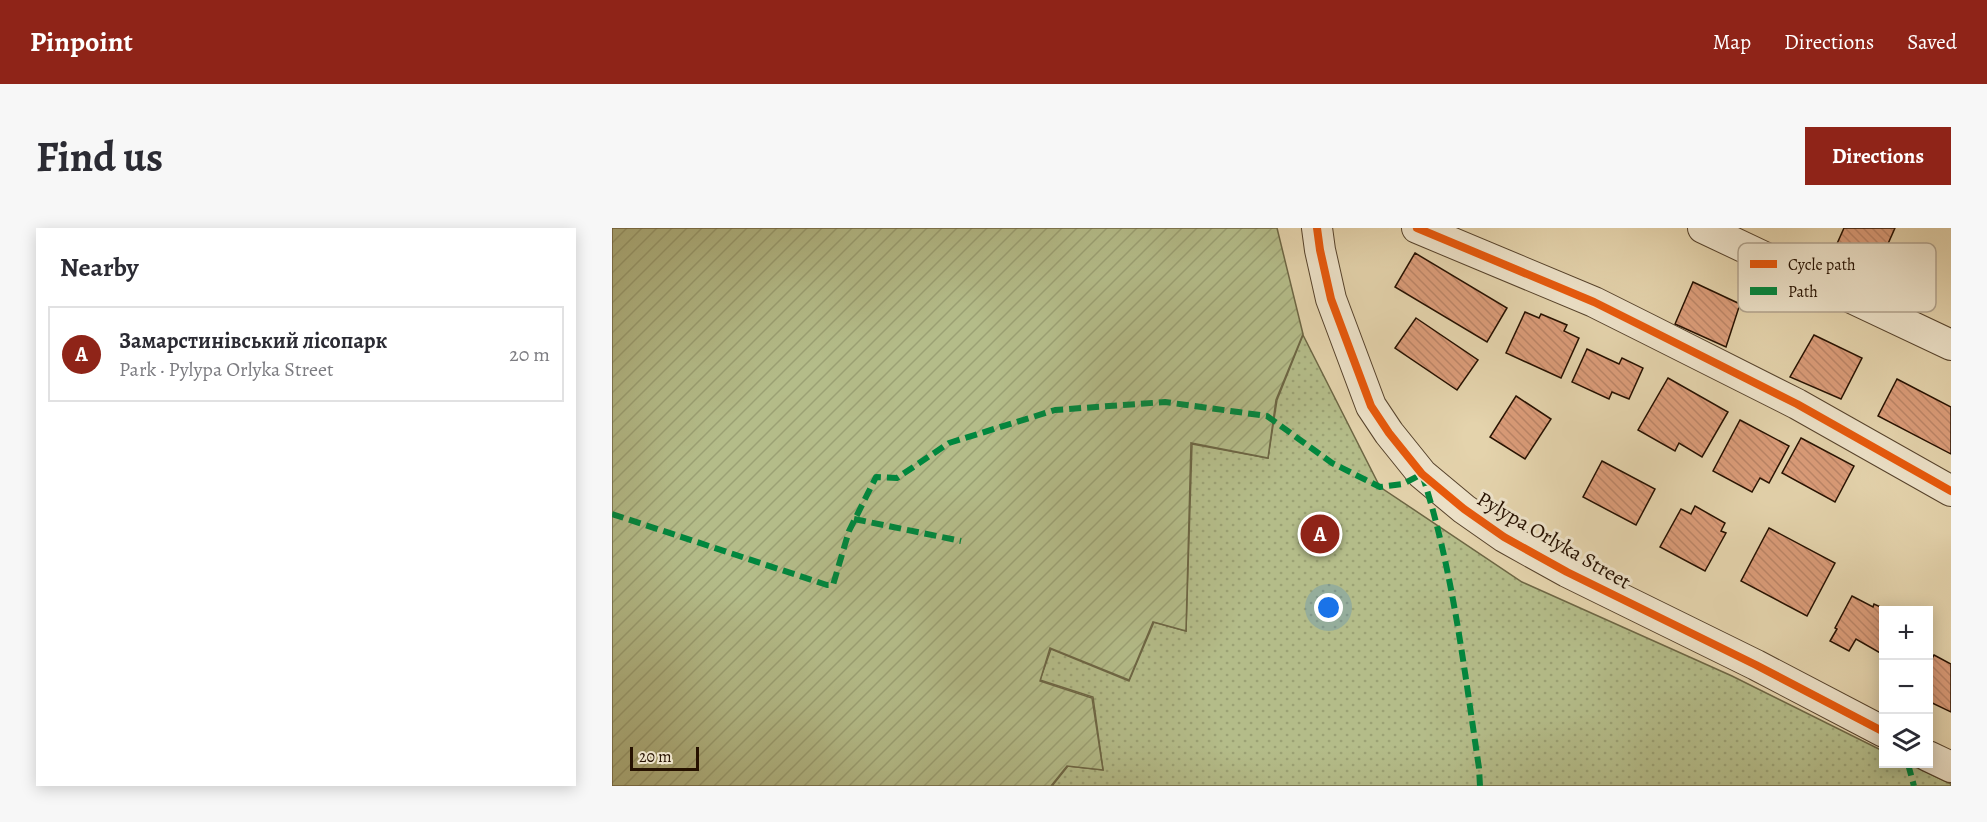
<!DOCTYPE html>
<html lang="en">
<head>
<meta charset="utf-8">
<style>
	:root { --surface:#fff; --page:#f7f7f7; --text:#2b2b33; --muted:#7c7c81; --line:#e1e1e2; --accent:#8f2418 }
	body { margin:0; font-family:Alegreya,serif; background:var(--page); color:var(--text) }
	.controls { position:absolute; right:18px; bottom:18px; display:grid; overflow:hidden; border-radius:0px; box-shadow:0 3px 15px #0003 }
	.controls button { width:54px; height:54px; display:grid; place-items:center; padding:0; border:0; border-bottom:2px solid var(--line); background:var(--surface); color:var(--text); font:30px sans-serif }
	.scale { position:absolute; left:18px; bottom:15px; width:69px; box-sizing:border-box; padding-left:6px; border:3px solid #261100; border-top:0; font-size:16px; line-height:21px; white-space:nowrap; color:#261100; -webkit-text-stroke:4px #ede2c9; paint-order:stroke }
	.you { position:absolute; left:717px; top:380px; width:21px; height:21px; margin:-15px; border:4px solid #fff; border-radius:50%; background:#1a73e8; box-shadow:0 0 0 9px #1a73e833 }
	.badge { display:grid; place-items:center; width:39px; height:39px; border-radius:50%; background:var(--accent); color:#fff; font-size:20px; font-weight:700 }
	.pin { position:absolute; translate:-50% -50%; border:3px solid #fff; box-shadow:0 2px 6px #0006 }
	.list { margin:0; padding:0; list-style:none }
	h2 { display:flex; justify-content:space-between; align-items:center; height:78px; margin:0; padding:0 24px; font-size:26px }
	h2 small { font-size:20px; font-weight:400; color:var(--muted) }
	.list li { display:grid; grid-template-columns:39px 1fr auto; gap:18px; align-items:center; box-sizing:border-box; height:96px; margin:0 12px 12px; padding:0 12px; border:2px solid var(--line); border-radius:0px }
	.list b { display:block; font-size:22px; white-space:nowrap }
	.list p { margin:0; font-size:20px; white-space:nowrap; color:var(--muted) }
	.list em { font-size:20px; font-style:normal; color:var(--muted) }
	.icon { flex:none; width:33px; height:33px; fill:none; stroke:currentColor; stroke-width:2; stroke-linecap:round; stroke-linejoin:round }
	.map { position:relative; flex:none; width:1339px; height:558px; overflow:hidden; border-radius:0px }
	header { display:flex; align-items:center; gap:36px; box-sizing:border-box; height:84px; padding:0 30px; background:var(--accent); color:#fff }
	header strong { font-size:28px }
	nav { display:flex; gap:33px; margin-inline-start:auto; font-size:21px }
	.intro { display:flex; align-items:center; justify-content:space-between; box-sizing:border-box; height:144px; padding:0 36px }
	h1 { margin:0; font-size:42px }
	.button { padding:15px 27px; border-radius:0px; background:var(--accent); color:#fff; font-size:21px; font-weight:700 }
	main { display:flex; gap:36px; padding:0 36px }
	aside { flex:1; background:var(--surface); border-radius:0px; box-shadow:0 3px 15px #0003 }
	.map>svg:first-child { display:block }
	.park { fill:url(#park-dots); stroke:#6d6644; stroke-width:1.5 }
	.garden { fill:url(#garden-furrows); stroke:#6d6644; stroke-width:1.5 }
	.building { fill:url(#building-back-hatch); stroke:#261100; stroke-width:1.5 }
	.lines { fill:none; stroke-linecap:round; stroke-linejoin:round }
	.minor-casing { stroke:#56422b; stroke-width:32 }
	.minor { stroke:#ede2c9; stroke-width:30 }
	.quiet { stroke:#00873e; stroke-width:6; stroke-dasharray:12 6; stroke-linecap:butt }
	.cycleway-casing { stroke:#ede2c9; stroke-width:11 }
	.cycleway { stroke:#e8590c; stroke-width:8 }
	.labels { text-anchor:middle; stroke-width:6; stroke-linejoin:round; paint-order:stroke }
	.street-label { font-size:21px; fill:#261100; stroke:#ede2c9 }
	.key { fill:#ede2c9; stroke:#b1a38d; stroke-width:1.5 }
	.key-label { font-size:16px; fill:#261100 }
</style>
</head>
<body>
<header>
<strong>Pinpoint</strong>
<nav><a>Map</a><a>Directions</a><a>Saved</a></nav>
</header>
<div class="intro"><h1>Find us</h1><a class="button">Directions</a></div>
<main>
<aside>
<h2>Nearby<small></small></h2>
<ul class="list">
<li><span class="badge">A</span><div><b>Замарстинівський лісопарк</b><p>Park · Pylypa Orlyka Street</p></div><em>20 m</em></li>
</ul>
</aside>
<div class="map">
<svg width="1339" height="558" viewBox="0 0 1339 558">
	<defs>
		<pattern id="park-dots" width="8" height="8" patternUnits="userSpaceOnUse" patternTransform="scale(1.5)"><rect width="8" height="8" fill="#b4bc89"/><path d="M2 2h.1M6 6h.1" fill="none" stroke="#9ba174" stroke-width="1.8" stroke-linecap="round"/></pattern>
		<pattern id="garden-furrows" width="10" height="10" patternUnits="userSpaceOnUse" patternTransform="scale(1.5)"><rect width="10" height="10" fill="#b4bc89"/><path d="M-1 1l2-2M0 10L10 0M9 11l2-2" fill="none" stroke="#9ba174"/></pattern>
		<pattern id="building-back-hatch" width="6" height="6" patternUnits="userSpaceOnUse" patternTransform="scale(1.5)"><rect width="6" height="6" fill="#db9c79"/><path d="M-1 5l2 2M0 0l6 6M5-1l2 2" fill="none" stroke="#bc8567"/></pattern>
	</defs>
	<rect width="100%" height="100%" fill="#e4d3ac"/>
	<filter id="stains"><feTurbulence type="fractalNoise" baseFrequency=".00333" numOctaves="4"/><feColorMatrix values="0 0 0 0 .2 0 0 0 0 .09 0 0 0 0 .02 0 0 0 .5 -.17"/></filter>
	<radialGradient id="worn" r=".72"><stop offset=".6" stop-color="#630" stop-opacity="0"/><stop offset="1" stop-color="#630" stop-opacity=".3"/></radialGradient>
	<path class="park" d="M 691,107 L 768,259 L 910,354 L 1120,448 L 1271,523 L 1272,536 L 1297,536 L 1339,556 L 1339,558 L 440,558 L 456,538 L 491,542 L 481,469 L 428,452 L 439,421 L 517,453 L 542,394 L 574,403 L 580,216 L 656,230 L 665,172 Z"/>
	<path class="garden" d="M 0,0 L 665,0 L 691,106 L 664,172 L 656,230 L 579,215 L 574,403 L 541,394 L 517,452 L 438,420 L 428,453 L 480,470 L 491,542 L 455,538 L 439,558 L 0,558 Z"/>
	<path class="building" d="M 1232,0 L 1283,0 L 1259,54 L 1216,36 Z
		M 803,25 L 895,80 L 875,114 L 783,59 Z
		M 1081,54 L 1128,76 L 1114,119 L 1063,96 Z
		M 913,84 L 927,90 L 929,86 L 955,97 L 952,103 L 967,110 L 949,150 L 894,125 Z
		M 804,90 L 866,132 L 845,162 L 783,120 Z
		M 1202,107 L 1250,130 L 1229,171 L 1178,149 Z
		M 975,121 L 1007,136 L 1010,130 L 1031,140 L 1017,171 L 1000,164 L 997,171 L 960,154 Z
		M 1056,150 L 1116,184 L 1090,229 L 1067,215 L 1063,223 L 1026,202 Z
		M 1285,151 L 1339,179 L 1339,226 L 1266,188 Z
		M 904,168 L 939,191 L 913,231 L 878,209 Z
		M 1128,192 L 1177,218 L 1157,255 L 1148,250 L 1140,264 L 1101,243 Z
		M 1189,210 L 1242,238 L 1223,274 L 1170,245 Z
		M 990,233 L 1043,261 L 1024,297 L 971,269 Z
		M 1083,278 L 1113,295 L 1109,303 L 1114,305 L 1093,343 L 1048,319 L 1069,281 L 1079,286 Z
		M 1157,300 L 1223,335 L 1195,388 L 1129,353 Z
		M 1240,368 L 1261,379 L 1262,376 L 1275,382 L 1272,382 L 1272,423 L 1270,426 L 1244,411 L 1237,423 L 1218,413 L 1225,401 L 1223,400 Z
		M 1322,427 L 1339,436 L 1339,484 L 1316,473 L 1316,437 Z"/>
	<g class="lines">
		<defs>
			<path id="minor" d="M 705,0 L 708,22 L 719,71 L 759,178 L 777,205 L 810,246 L 852,281 L 892,309 L 955,344 L 1144,437 L 1272,504
				M 805,0 L 982,74 L 1036,101 L 1185,176 L 1339,263
				M 1091,0 L 1339,117
				M 1316,528 L 1339,539"/>
		</defs>
		<use href="#minor" class="minor-casing"/>
		<use href="#minor" class="minor"/>
		<path class="quiet" d="M 0,286 L 215,357 L 221,357 L 237,303 L 264,249 L 285,250 L 337,215 L 443,182 L 553,174 L 655,188 L 720,235 L 768,259 L 791,256 L 810,246 C 841,341 852,441 867,540 L 868,558
			M 242,291 L 349,313
			M 1296,536 L 1302,558"/>
		<defs>
			<path id="cycleway" d="M 705,0 L 708,22 L 719,71 L 759,178 L 777,205 L 810,246 L 852,281 L 892,309 L 955,344 L 1144,437 L 1272,504
				M 805,0 L 982,74 L 1036,101 L 1185,176 L 1339,263"/>
		</defs>
		<use href="#cycleway" class="cycleway-casing"/>
		<use href="#cycleway" class="cycleway"/>
	</g>
	<g class="labels">
		<g class="street-label">
			<text transform="translate(942 312) rotate(30)" y="7">Pylypa Orlyka Street</text>
		</g>
	</g>
	<rect x="1126" y="15" width="198" height="69" rx="9" class="key"/>
	<rect x="1138" y="32" width="27" height="8" fill="#e8590c"/>
	<rect x="1138" y="59" width="27" height="8" fill="#00873e"/>
	<g class="key-label">
		<text x="1176" y="42">Cycle path</text>
		<text x="1176" y="69">Path</text>
	</g>
	<rect width="100%" height="100%" filter="url(#stains)"/>
	<rect width="100%" height="100%" fill="url(#worn)"/>
</svg>
<div class="controls">
<button>+</button>
<button>−</button>
<button><svg class="icon" aria-label="layers" viewBox="0 0 24 24"><path d="M12 4l9 5-9 5-9-5zM3 14l9 5 9-5"/></svg></button>
</div>
<div class="scale">20 m</div>
<div class="you"></div>
<div class="pin badge" style="left:708px;top:306px">A</div>
</div>
</main>
</body>
</html>
